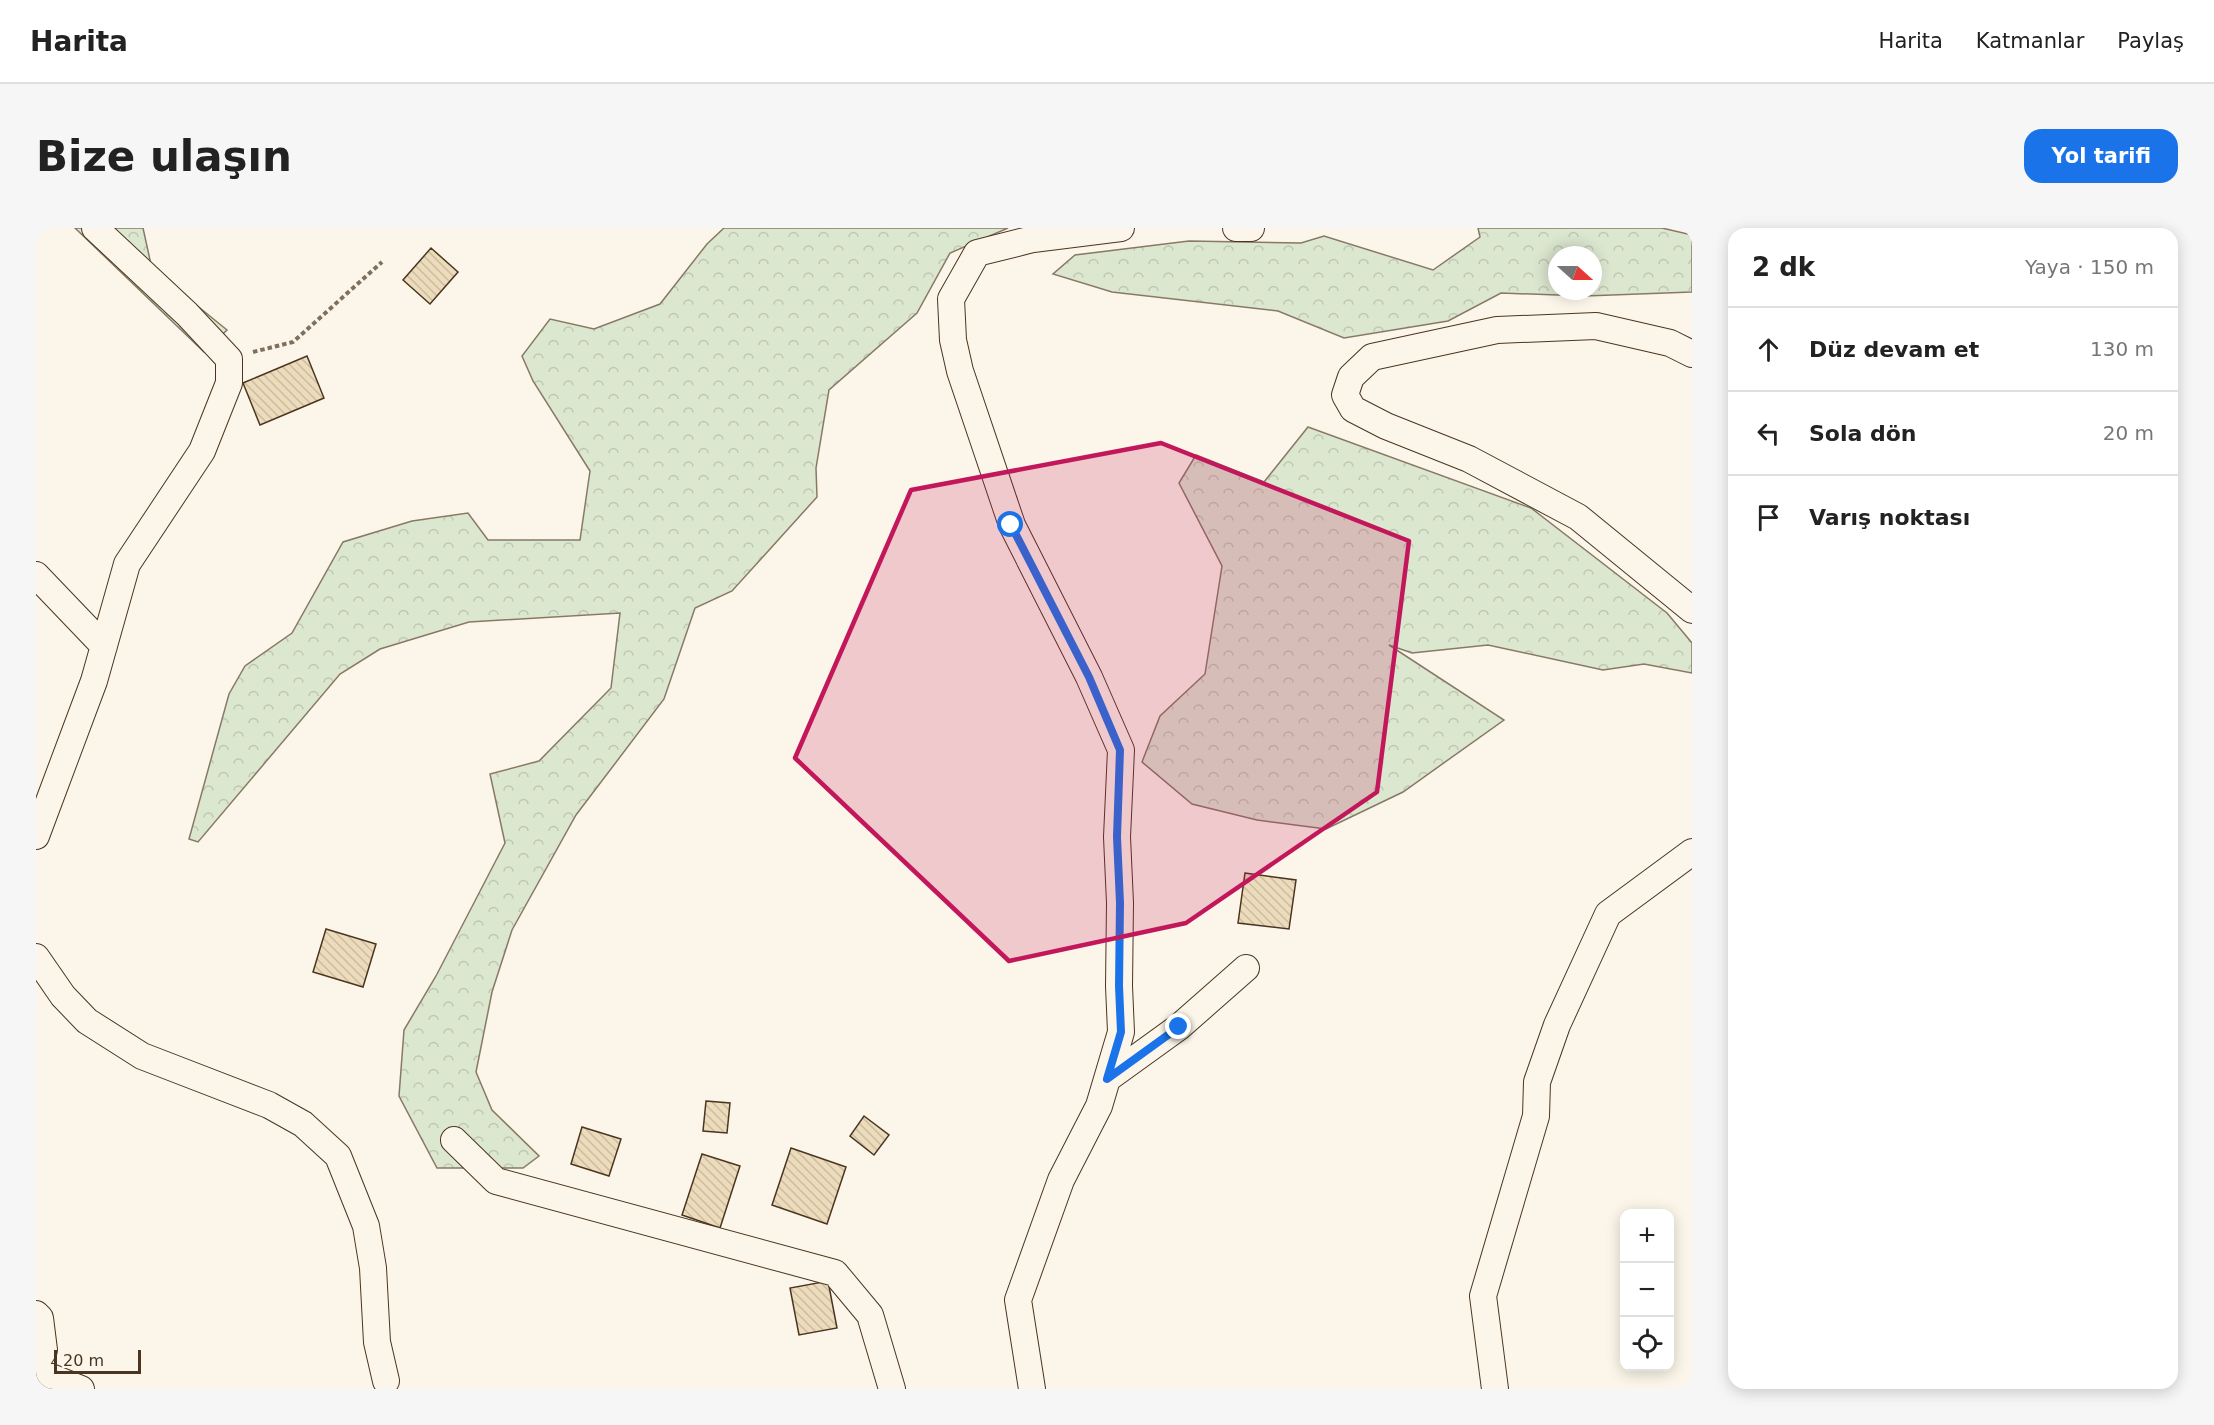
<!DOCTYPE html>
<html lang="tr">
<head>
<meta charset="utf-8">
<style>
	:root { --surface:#fff; --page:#f6f6f6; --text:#222; --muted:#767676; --line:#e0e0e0; --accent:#1a73e8 }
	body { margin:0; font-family:"DejaVu Sans",sans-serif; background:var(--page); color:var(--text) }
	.controls { position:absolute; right:18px; bottom:18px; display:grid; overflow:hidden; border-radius:12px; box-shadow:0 3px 15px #0003 }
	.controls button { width:54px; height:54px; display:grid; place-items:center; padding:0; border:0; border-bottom:2px solid var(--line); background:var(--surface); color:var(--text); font:30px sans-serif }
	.compass { position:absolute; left:1512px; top:18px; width:54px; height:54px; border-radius:50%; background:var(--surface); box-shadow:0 3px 15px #0003; rotate:111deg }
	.scale { position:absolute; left:18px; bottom:15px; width:87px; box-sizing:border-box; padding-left:6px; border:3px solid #4a3520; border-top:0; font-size:16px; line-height:21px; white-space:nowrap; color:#4a3520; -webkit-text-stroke:4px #fbf6e9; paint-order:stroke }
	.stop { position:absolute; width:18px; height:18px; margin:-14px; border:4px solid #1a73e8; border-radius:50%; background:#fff }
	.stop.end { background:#1a73e8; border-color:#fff; box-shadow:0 2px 6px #0008 }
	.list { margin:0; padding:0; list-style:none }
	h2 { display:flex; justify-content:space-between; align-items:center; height:78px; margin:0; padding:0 24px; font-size:26px }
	h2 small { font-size:20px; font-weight:400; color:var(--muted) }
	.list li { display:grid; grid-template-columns:39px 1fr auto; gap:18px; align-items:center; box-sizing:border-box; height:84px; padding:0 24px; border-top:2px solid var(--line) }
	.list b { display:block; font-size:22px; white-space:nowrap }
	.list em { font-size:20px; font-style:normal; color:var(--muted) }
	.icon { flex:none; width:33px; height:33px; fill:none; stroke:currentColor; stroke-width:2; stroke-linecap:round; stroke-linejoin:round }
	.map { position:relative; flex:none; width:1656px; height:1161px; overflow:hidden; border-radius:18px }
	header { display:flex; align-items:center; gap:36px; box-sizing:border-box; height:84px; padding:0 30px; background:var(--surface); border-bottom:2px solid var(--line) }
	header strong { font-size:28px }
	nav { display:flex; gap:33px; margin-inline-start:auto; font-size:21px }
	.intro { display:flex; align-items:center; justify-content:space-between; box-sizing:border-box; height:144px; padding:0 36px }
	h1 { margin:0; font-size:42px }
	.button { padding:15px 27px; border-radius:18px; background:var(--accent); color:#fff; font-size:21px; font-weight:700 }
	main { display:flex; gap:36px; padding:0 36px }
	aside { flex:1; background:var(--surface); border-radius:18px; box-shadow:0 3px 15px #0003 }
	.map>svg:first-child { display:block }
	.forest { fill:url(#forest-crowns); stroke:#887966; stroke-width:1.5; fill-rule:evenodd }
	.building { fill:url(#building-back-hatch); stroke:#4a3520; stroke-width:1.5 }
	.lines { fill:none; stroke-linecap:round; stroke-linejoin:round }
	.street-casing { stroke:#4a3520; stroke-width:28 }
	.path { stroke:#7f6f5c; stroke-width:4; stroke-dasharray:4.5 3; stroke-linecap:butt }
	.street { stroke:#fbf6e9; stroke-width:26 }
	.route { stroke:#1a73e8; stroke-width:8 }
	.marked { fill:#c2185b; fill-opacity:0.2; stroke:#c2185b; stroke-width:4.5; stroke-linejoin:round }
</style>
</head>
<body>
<header>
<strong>Harita</strong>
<nav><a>Harita</a><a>Katmanlar</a><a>Paylaş</a></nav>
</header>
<div class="intro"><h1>Bize ulaşın</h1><a class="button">Yol tarifi</a></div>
<main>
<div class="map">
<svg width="1656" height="1161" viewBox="0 0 1656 1161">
	<defs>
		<pattern id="forest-crowns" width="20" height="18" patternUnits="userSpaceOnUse" patternTransform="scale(1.5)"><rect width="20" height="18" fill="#dce7d0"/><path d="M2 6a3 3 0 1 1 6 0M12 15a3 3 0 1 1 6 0" fill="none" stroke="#bec7b2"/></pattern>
		<pattern id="building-back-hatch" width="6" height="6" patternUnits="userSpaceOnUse" patternTransform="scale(1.5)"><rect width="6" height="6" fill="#ecdcbc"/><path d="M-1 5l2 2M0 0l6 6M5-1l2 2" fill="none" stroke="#ccbda1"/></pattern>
	</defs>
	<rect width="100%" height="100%" fill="#fbf6e9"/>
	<path class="forest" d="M 39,0 L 107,0 L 116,41 L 191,102 L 168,124 Z
		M 688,0 L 972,0 L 914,25 L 881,85 L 793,162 L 780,240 L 781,269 L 696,363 L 659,380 L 628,471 L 540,587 L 476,702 L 456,764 L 440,844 L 456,882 L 503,928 L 487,940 L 401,940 L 363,868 L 368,802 L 400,748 L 469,615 L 454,546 L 503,533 L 575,460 L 584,385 L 433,394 L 344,421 L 304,446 L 162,614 L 153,611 L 193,466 L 209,438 L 256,405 L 307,314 L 376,293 L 432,285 L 452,312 L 544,312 L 554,243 L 497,153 L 486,128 L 514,91 L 558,101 L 624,76 L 671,16 Z
		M 1442,0 L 1626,0 L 1656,7 L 1656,64 L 1549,68 L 1465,65 L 1412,93 L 1308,110 L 1242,83 L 1076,64 L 1017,46 L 1039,27 L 1153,13 L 1265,15 L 1288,8 L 1397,42 L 1444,9 ZM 1521,27 L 1557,27 L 1557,63 L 1521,63 Z
		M 1272,199 L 1495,280 L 1631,385 L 1656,415 L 1656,445 L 1608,436 L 1567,442 L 1452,417 L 1376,425 L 1353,417 L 1468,492 L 1367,564 L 1290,601 L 1221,592 L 1156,576 L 1106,534 L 1124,488 L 1169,446 L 1186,338 L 1143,255 L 1160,227 L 1228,254 Z"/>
	<path class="building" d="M 395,20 L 422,44 L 394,76 L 367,52 Z
		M 271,128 L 288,170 L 224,197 L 207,155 Z
		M 1209,645 L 1260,652 L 1253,701 L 1202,695 Z
		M 290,701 L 340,716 L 327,759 L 277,744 Z
		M 670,873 L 694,875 L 691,905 L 667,903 Z
		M 828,888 L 853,907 L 838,927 L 814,908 Z
		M 546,899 L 585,911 L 573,948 L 535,936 Z
		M 755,920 L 810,939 L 791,996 L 736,977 Z
		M 666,926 L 704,938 L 684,1000 L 646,987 Z
		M 792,1053 L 801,1100 L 763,1107 L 754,1060 Z"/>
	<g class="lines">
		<defs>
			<path id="street" d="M 1200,0 L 1215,0
				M 1656,126 L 1634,115 L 1560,98 L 1461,102 L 1336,129 L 1315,149 L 1309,167 L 1317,181 L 1350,198 L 1433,231 L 1542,289 L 1656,382
				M 0,347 L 68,418
				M 0,608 L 58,453 L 91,336 L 166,223 L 193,155 L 193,131 L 151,86 L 59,0
				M 0,729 L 27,768 L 51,793 L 106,828 L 233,877 L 267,896 L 302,928 L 330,998 L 337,1040 L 341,1114 L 350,1153
				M 1071,851 L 1143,799 L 1210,740
				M 418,912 L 460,953 L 799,1045 L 834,1087 L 856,1161
				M 0,1086 L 4,1090 L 8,1122 L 0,1135
				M 0,1143 L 45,1161
				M 996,1161 L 982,1072 L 1025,952 L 1063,878 L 1085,804 L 1083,758 L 1084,675 L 1081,609 L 1085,522 L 1053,449 L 976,297 L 924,143 L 917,112 L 915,71 L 941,25 L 997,11 L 1085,0
				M 1459,1161 L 1447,1068 L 1500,888 L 1501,854 L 1521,797 L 1572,686 L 1656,624"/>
		</defs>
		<use href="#street" class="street-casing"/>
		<path class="path" d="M 217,124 L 257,114 L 346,34"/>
		<use href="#street" class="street"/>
	</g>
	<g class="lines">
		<path class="route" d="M 975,297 L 1053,449 L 1084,522 L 1081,609 L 1084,675 L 1083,758 L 1085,804 L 1071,851 L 1143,799"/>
	</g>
	<path class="marked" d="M 1125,215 L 1373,313 L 1341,564 L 1150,695 L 973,733 L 759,530 L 875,262 Z"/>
</svg>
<div class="controls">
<button>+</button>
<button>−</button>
<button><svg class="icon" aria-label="locate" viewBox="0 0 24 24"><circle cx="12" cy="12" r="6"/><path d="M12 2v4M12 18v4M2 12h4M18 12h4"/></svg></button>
</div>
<svg class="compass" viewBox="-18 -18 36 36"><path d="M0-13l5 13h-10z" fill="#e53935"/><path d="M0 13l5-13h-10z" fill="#767676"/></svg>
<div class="scale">20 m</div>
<div class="stop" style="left:975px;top:297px"></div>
<div class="stop end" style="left:1143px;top:799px"></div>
</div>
<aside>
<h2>2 dk<small>Yaya · 150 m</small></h2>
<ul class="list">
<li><svg class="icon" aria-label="ahead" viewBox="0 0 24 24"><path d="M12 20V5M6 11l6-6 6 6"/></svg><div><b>Düz devam et</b></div><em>130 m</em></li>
<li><svg class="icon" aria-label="left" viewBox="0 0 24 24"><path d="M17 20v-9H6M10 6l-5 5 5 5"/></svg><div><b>Sola dön</b></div><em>20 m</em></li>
<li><svg class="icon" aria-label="arrive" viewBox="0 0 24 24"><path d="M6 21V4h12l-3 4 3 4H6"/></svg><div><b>Varış noktası</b></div></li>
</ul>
</aside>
</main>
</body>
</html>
